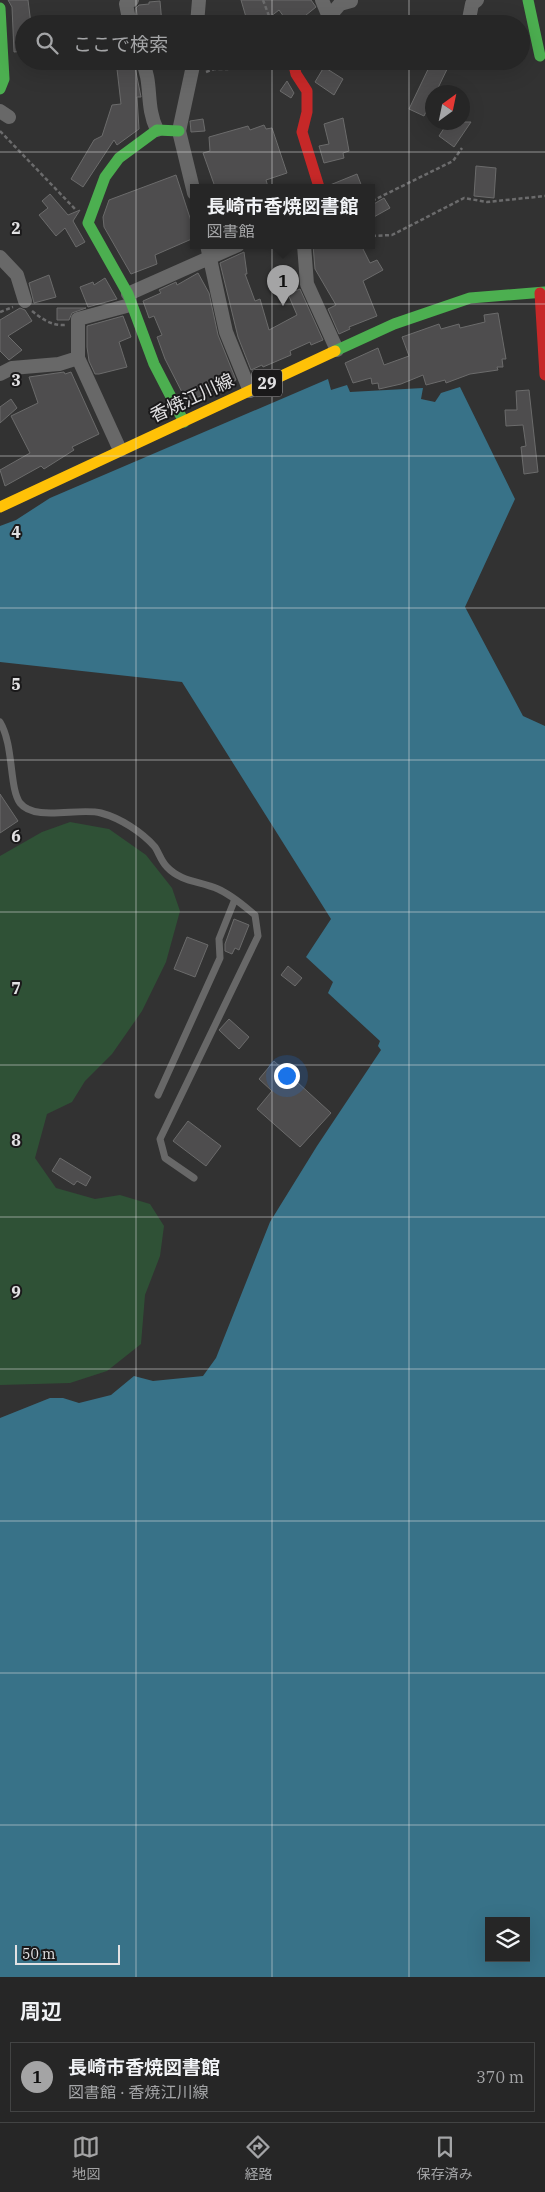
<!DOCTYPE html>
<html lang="ja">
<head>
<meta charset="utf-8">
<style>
	:root { --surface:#262626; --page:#2e2e2e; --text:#f1f3f6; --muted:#a4a5a7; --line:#424343; --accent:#a4a4a5 }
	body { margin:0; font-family:"IBM Plex Serif","Noto Sans JP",serif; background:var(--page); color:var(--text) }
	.controls { position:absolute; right:15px; bottom:15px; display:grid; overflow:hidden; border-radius:0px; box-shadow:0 5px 20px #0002 }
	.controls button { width:45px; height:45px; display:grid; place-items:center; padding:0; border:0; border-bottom:1px solid var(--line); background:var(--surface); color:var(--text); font:25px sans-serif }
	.compass { position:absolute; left:425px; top:85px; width:45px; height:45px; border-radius:50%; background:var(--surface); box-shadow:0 5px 20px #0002; rotate:33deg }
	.scale { position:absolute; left:15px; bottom:12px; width:105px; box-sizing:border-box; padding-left:5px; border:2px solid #e2e1e3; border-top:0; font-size:14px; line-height:18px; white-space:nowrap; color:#e2e1e3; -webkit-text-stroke:4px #1a191a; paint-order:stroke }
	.you { position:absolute; left:286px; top:1075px; width:18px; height:18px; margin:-12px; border:4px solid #fff; border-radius:50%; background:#1a73e8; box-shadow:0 0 0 8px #1a73e833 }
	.badge { display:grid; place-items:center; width:32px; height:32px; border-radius:50%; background:var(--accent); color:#111; font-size:16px; font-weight:700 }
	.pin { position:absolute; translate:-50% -41px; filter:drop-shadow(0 1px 2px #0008) }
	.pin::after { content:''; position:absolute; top:26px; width:18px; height:15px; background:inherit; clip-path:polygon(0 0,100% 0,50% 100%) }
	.popup { position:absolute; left:190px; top:184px; width:185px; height:65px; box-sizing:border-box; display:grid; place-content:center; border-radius:0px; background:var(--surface); filter:drop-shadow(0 1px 4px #0005); font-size:16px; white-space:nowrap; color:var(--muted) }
	.popup b { font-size:19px; color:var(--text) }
	.popup::after { content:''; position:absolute; left:50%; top:100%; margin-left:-10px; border:10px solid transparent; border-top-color:var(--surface) }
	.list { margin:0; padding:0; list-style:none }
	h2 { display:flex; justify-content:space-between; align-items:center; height:65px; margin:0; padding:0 20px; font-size:21px }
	h2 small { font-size:16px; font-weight:400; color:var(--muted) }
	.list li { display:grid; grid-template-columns:32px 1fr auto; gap:15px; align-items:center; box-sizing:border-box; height:70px; margin:0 10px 10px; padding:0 10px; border:1px solid var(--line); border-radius:0px }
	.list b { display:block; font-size:19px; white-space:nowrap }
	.list p { margin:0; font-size:16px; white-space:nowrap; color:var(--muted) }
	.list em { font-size:16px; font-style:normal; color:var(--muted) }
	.icon { flex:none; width:28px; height:28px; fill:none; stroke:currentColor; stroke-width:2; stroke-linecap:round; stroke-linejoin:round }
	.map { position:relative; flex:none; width:545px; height:1977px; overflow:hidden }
	.search { position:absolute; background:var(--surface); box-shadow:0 5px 20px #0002; left:15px; right:15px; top:15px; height:55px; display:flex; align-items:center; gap:12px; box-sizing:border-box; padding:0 18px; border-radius:28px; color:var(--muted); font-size:19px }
	.sheet { height:145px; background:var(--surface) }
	nav { display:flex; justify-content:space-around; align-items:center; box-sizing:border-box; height:70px; border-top:1px solid var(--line); background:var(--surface); font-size:14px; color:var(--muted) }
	nav a { display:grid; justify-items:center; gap:2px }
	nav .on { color:var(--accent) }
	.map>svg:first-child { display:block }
	.green { fill:#2f5136 }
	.water { fill:#387288; fill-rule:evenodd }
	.building { fill:#4e4d4e; stroke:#6b6b6b }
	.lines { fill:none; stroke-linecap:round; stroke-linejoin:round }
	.path { stroke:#6b6b6c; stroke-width:2.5; stroke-dasharray:4 2.5; stroke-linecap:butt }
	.lane { stroke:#686868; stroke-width:7 }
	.street { stroke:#686868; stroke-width:14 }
	.fast { stroke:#4caf50; stroke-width:11 }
	.slow { stroke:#ffc107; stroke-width:11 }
	.jam { stroke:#c62828; stroke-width:11 }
	.grid { fill:none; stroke:#e2e1e3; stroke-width:1; stroke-opacity:0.55 }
	.labels { text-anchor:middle; stroke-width:4; stroke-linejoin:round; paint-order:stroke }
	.shield { fill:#1a191a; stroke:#a6a5a7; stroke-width:1 }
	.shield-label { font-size:16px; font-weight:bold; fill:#e2e1e3 }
	.street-label { font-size:18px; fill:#e2e1e3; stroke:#1a191a }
	.grid-label { font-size:16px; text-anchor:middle; font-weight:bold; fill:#e2e1e3; stroke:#1a191a; stroke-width:4; stroke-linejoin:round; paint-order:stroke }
</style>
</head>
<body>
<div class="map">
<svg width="545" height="1977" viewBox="0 0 545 1977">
	<rect width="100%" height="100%" fill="#323232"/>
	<path class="green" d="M 70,822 L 109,829 L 146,855 L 172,888 L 180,911 L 166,962 L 142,1011 L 112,1054 L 85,1081 L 72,1102 L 47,1114 L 35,1158 L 56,1188 L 95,1199 L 120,1195 L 150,1204 L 164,1226 L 160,1256 L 145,1295 L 141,1344 L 107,1371 L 70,1383 L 0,1385 L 0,856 L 42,832 Z"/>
	<path class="water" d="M 328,379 L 331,390 L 347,385 L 350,392 L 423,388 L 421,399 L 435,402 L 441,393 L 460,387 L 515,499 L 465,607 L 523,716 L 545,726 L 545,1977 L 0,1977 L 0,1418 L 50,1398 L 63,1398 L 79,1403 L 111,1395 L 134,1376 L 153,1381 L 203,1376 L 216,1358 L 270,1222 L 317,1146 L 381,1050 L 378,1046 L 380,1041 L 328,993 L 333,982 L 306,957 L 331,919 L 182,682 L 0,662 L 0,526 L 16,520 L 50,498 ZM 489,1921 L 526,1921 L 526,1958 L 489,1958 Z"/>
	<path class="building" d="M 8,0 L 28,0 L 31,24 L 24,24 L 24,51 L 14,52 L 12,7 Z
		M 241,0 L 311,0 L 316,7 L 295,24 L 289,24 L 279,10 L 266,20 L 248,24 Z
		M 160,1 L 162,24 L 139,24 L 136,8 L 139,5 L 149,4 L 149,2 Z
		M 432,61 L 451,61 L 436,92 L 432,92 L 432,99 L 424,116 L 409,109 Z
		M 135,67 L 141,97 L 137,97 L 139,129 L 117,145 L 114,140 L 83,187 L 71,179 L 94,140 L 102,136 L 112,105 L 121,104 L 117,69 Z
		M 324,67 L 343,79 L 334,95 L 315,82 Z
		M 287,81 L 294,93 L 291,98 L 280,91 Z
		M 343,118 L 349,151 L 343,153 L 344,158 L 324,163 L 319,146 L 329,144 L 324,124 Z
		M 203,119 L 205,131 L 191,132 L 190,121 Z
		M 448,122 L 471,122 L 454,147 L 439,136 Z
		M 264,125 L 266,129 L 272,128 L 287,173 L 266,180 L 268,187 L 215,187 L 203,153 L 210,151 L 209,137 L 248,126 L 250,130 Z
		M 476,166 L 496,168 L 494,198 L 474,196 Z
		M 357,174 L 362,187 L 331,187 L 330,185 Z
		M 176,175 L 194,230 L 194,238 L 155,255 L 157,264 L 131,274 L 104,227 L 103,217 L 109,200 Z
		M 50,194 L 68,215 L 80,210 L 73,221 L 85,242 L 76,247 L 65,228 L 56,236 L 39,215 L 48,208 L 42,201 Z
		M 384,198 L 390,208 L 372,218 L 372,205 Z
		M 313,245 L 361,245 L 370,263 L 377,260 L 383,270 L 363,281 L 377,316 L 349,327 L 350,329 L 339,334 L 328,309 L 336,305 L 315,269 Z
		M 244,252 L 247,274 L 245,274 L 255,301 L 260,299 L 269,330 L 297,315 L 288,294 L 300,289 L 323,340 L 311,345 L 310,342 L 290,351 L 291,355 L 263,367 L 262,365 L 251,370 L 238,337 L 220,263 Z
		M 198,273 L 209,293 L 218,335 L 236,380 L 187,402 L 165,359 L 157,337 L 162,335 L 154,316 L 149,318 L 143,301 L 161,293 L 159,290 L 176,282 L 177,285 Z
		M 49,275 L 56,297 L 34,303 L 29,283 Z
		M 105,278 L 117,299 L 88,307 L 80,287 L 93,282 L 94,285 Z
		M 20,308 L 25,310 L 32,321 L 8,336 L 22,350 L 9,360 L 0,351 L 0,320 Z
		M 57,308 L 86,308 L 72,313 L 69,320 L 57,320 Z
		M 498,313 L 506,359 L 502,359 L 503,367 L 497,367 L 498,370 L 470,374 L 446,383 L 445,380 L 426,385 L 423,375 L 401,384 L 379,389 L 378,383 L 372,384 L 371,378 L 353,383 L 345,363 L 378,348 L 384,365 L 409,356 L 402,337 L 439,324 L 441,329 L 459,324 L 460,328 L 485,322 L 484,315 Z
		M 123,316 L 131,337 L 119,342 L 127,367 L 99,374 L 95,374 L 89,361 L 87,347 L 87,326 Z
		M 64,372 L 65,374 L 71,372 L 99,434 L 72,447 L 74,450 L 44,469 L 41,466 L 5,486 L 0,470 L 30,453 L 11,416 L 38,403 L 29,377 Z
		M 529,390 L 538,472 L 524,474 L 521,447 L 526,446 L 523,425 L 506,426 L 505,410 L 517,410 L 516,391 Z
		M 11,399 L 17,408 L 0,423 L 0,407 Z
		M 0,794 L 18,821 L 0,833 Z
		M 234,919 L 249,925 L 239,950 L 235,948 L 232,954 L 225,951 L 225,944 Z
		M 187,937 L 208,945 L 195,977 L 174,969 Z
		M 288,966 L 302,978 L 295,986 L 281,975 Z
		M 229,1019 L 249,1037 L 239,1049 L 219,1030 Z
		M 274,1061 L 331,1113 L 300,1147 L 257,1109 L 272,1091 L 259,1079 Z
		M 188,1121 L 221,1146 L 206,1166 L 173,1141 Z
		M 60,1158 L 91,1177 L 86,1186 L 77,1181 L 74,1185 L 52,1171 Z"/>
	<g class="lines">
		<path class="path" d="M 263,0 L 272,24
			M 206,72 L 214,69 L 228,69 L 235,61
			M 0,131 L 75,209
			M 372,201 L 453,161 L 462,148
			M 372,236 L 392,235 L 464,198 L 487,202 L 545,196
			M 32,311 C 42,319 52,326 65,325
			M 0,312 L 13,307"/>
		<path class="lane" d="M 0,722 C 14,745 9,788 20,803 C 35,822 79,807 101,813 C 120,818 142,832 155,847 C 159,853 161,861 167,867 C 181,882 200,881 218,889 C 232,895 244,906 255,915 L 258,936 L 160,1139 L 165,1158 L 194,1178
			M 158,1095 L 220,958 L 219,939 L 235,899"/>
		<path class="street" d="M 322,0 L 329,17 L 327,23
			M 329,17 L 340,4 L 351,1
			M 130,24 L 126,4 L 132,0
			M 197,24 L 199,0
			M 468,24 L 472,4 L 477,0
			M 142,61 C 153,84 145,105 157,130
			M 0,111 L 9,117
			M 194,193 L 179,131 L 194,61
			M 207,245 L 226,332 L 250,391
			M 304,245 L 307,284 L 337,350
			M 0,257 L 17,275 L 25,301
			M 128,294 L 238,245
			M 78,358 L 78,319 L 130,305
			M 0,374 L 12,368 L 59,364 L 78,358 L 120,450"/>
		<path class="fast" d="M 528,0 L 540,56
			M 0,8 L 4,79 L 0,89
			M 179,131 L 157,130 L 119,158 L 105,177 L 88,223 L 128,294 L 154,364 L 184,422
			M 335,351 L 394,324 L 470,298 L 545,292"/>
		<path class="slow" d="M 0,507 L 335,351"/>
		<path class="jam" d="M 293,61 L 296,74 L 307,91 L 307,112 L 302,132 L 319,187
			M 540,293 L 545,375"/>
	</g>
	<path class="grid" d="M 136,0 L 136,24M 272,0 L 272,24M 409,0 L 409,24M 136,61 L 136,1977M 272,61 L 272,1977M 409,61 L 409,1977M 0,152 L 545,152M 0,304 L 545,304M 0,456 L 545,456M 0,608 L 545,608M 0,760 L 545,760M 0,912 L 545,912M 0,1065 L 545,1065M 0,1217 L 545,1217M 0,1369 L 545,1369M 0,1521 L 545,1521M 0,1673 L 545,1673M 0,1825 L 545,1825"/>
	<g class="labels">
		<rect class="shield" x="252" y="369.5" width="30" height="27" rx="4"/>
		<g class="shield-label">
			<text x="267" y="389">29</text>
		</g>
		<g class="street-label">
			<text transform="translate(192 398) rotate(-25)" y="6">香焼江川線</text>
		</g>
	</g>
	<g class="grid-label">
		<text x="16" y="234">2</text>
		<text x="16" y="386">3</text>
		<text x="16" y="538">4</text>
		<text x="16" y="690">5</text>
		<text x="16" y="842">6</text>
		<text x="16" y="994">7</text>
		<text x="16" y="1146">8</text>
		<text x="16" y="1298">9</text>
	</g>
</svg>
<div class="controls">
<button><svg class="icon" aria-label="layers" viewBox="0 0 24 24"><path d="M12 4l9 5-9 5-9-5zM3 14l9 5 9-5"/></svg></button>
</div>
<svg class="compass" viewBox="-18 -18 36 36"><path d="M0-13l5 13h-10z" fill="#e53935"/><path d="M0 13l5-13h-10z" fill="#a4a5a7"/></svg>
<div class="scale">50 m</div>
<div class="you"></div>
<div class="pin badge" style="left:283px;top:306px">1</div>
<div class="popup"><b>長崎市香焼図書館</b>図書館</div>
<div class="search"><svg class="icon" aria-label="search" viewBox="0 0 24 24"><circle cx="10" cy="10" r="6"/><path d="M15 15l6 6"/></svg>ここで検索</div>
</div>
<section class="sheet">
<h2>周辺<small></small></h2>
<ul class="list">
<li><span class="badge">1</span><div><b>長崎市香焼図書館</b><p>図書館 · 香焼江川線</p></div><em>370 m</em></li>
</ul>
</section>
<nav>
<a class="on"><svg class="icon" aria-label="map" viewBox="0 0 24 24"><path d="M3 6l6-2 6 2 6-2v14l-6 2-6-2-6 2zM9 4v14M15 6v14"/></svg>地図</a>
<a><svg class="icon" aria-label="directions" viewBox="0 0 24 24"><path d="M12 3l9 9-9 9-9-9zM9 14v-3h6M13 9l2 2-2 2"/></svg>経路</a>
<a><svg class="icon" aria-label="saved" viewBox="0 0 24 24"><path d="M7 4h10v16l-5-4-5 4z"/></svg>保存済み</a>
</nav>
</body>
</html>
